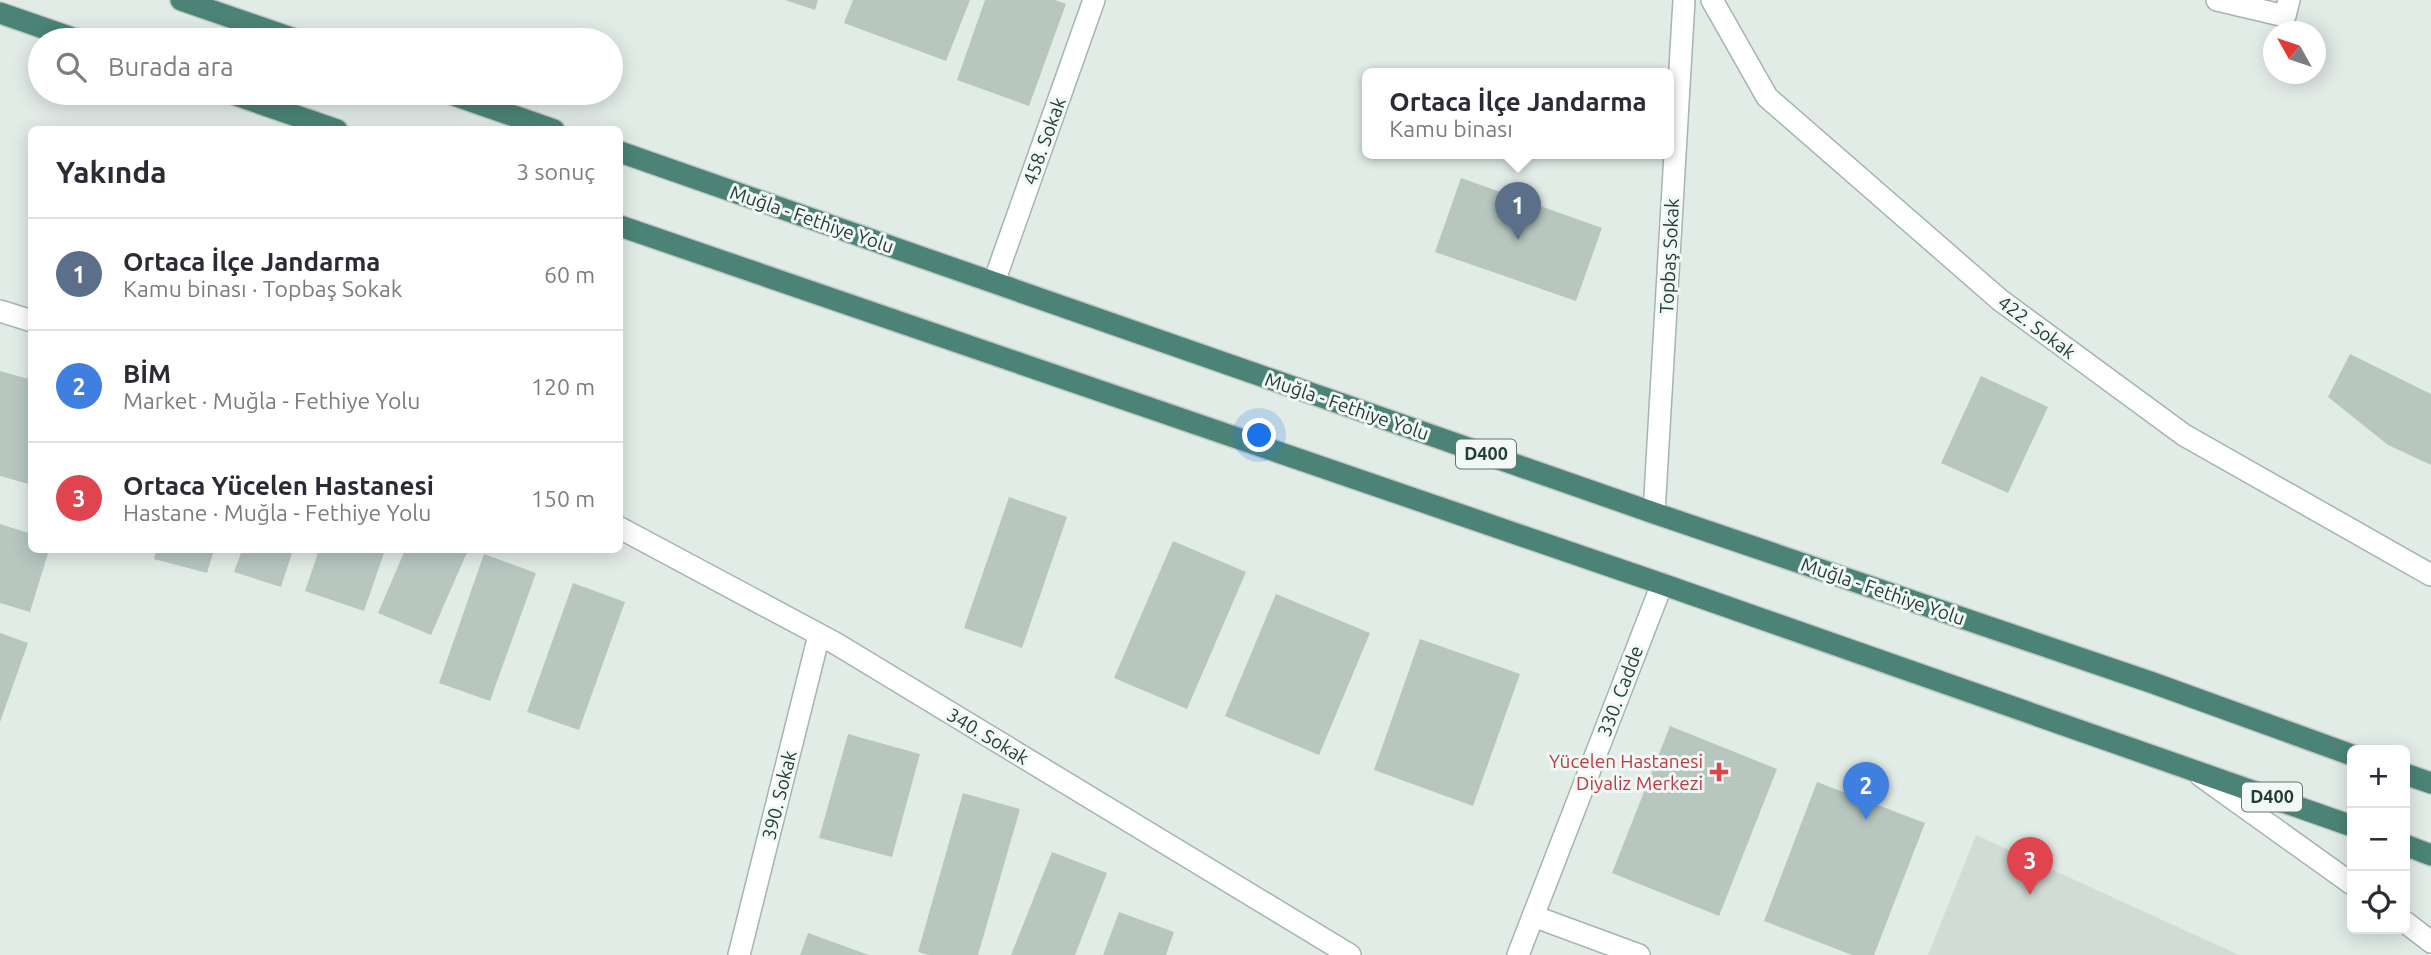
<!DOCTYPE html>
<html lang="tr">
<head>
<meta charset="utf-8">
<style>
	:root { --surface:#fff; --page:#f2f2f3; --text:#2b2b33; --muted:#7c7c81; --line:#e1e1e2; --accent:#835046 }
	body { margin:0; font-family:Ubuntu,sans-serif; background:var(--page); color:var(--text) }
	.controls { position:absolute; right:21px; bottom:21px; display:grid; overflow:hidden; border-radius:10px; box-shadow:0 4px 18px #0003 }
	.controls button { width:63px; height:63px; display:grid; place-items:center; padding:0; border:0; border-bottom:2px solid var(--line); background:var(--surface); color:var(--text); font:35px sans-serif }
	.compass { position:absolute; left:2263px; top:21px; width:63px; height:63px; border-radius:50%; background:var(--surface); box-shadow:0 4px 18px #0003; rotate:310deg }
	.you { position:absolute; left:1260px; top:436px; width:24px; height:24px; margin:-18px; border:5px solid #fff; border-radius:50%; background:#1a73e8; box-shadow:0 0 0 10px #1a73e833 }
	.badge { display:grid; place-items:center; width:46px; height:46px; border-radius:50%; background:var(--accent); color:#fff; font-size:23px; font-weight:700 }
	.pin { position:absolute; translate:-50% -58px; filter:drop-shadow(0 2px 4px #0008) }
	.pin::after { content:''; position:absolute; top:37px; width:24px; height:21px; background:inherit; clip-path:polygon(0 0,100% 0,50% 100%) }
	.popup { position:absolute; left:1362px; top:68px; width:312px; height:91px; box-sizing:border-box; display:grid; place-content:center; border-radius:10px; background:var(--surface); filter:drop-shadow(0 2px 5px #0005); font-size:23px; white-space:nowrap; color:var(--muted) }
	.popup b { font-size:26px; color:var(--text) }
	.popup::after { content:''; position:absolute; left:50%; top:100%; margin-left:-14px; border:14px solid transparent; border-top-color:var(--surface) }
	.list { margin:0; padding:0; list-style:none }
	h2 { display:flex; justify-content:space-between; align-items:center; height:91px; margin:0; padding:0 28px; font-size:30px }
	h2 small { font-size:23px; font-weight:400; color:var(--muted) }
	.list li { display:grid; grid-template-columns:46px 1fr auto; gap:21px; align-items:center; box-sizing:border-box; height:112px; padding:0 28px; border-top:2px solid var(--line) }
	.list b { display:block; font-size:26px; white-space:nowrap }
	.list p { margin:0; font-size:23px; white-space:nowrap; color:var(--muted) }
	.list em { font-size:23px; font-style:normal; color:var(--muted) }
	.icon { flex:none; width:38px; height:38px; fill:none; stroke:currentColor; stroke-width:2; stroke-linecap:round; stroke-linejoin:round }
	.map { position:relative; flex:none; width:2431px; height:955px; overflow:hidden }
	.search { position:absolute; background:var(--surface); box-shadow:0 4px 18px #0003; left:28px; top:28px; width:595px; height:77px; display:flex; align-items:center; gap:18px; box-sizing:border-box; padding:0 24px; border-radius:38px; color:var(--muted); font-size:26px }
	.panel { position:absolute; background:var(--surface); box-shadow:0 4px 18px #0003; left:28px; top:126px; width:595px; height:427px; border-radius:10px }
	.map>svg:first-child { display:block }
	.built { fill:#d0dcd6 }
	.building { fill:#b7c7c0 }
	.lines { fill:none; stroke-linecap:round; stroke-linejoin:round }
	.minor-casing { stroke:#a5b4ae; stroke-width:24 }
	.tertiary-casing { stroke:#a5b4ae; stroke-width:24 }
	.trunk-casing { stroke:#c1c9c6; stroke-width:24 }
	.minor { stroke:#fff; stroke-width:21 }
	.tertiary { stroke:#fff; stroke-width:21 }
	.trunk { stroke:#4b8476; stroke-width:21 }
	.health-dot { fill:#e0444e; stroke:#f2f8f5; stroke-width:2.5 }
	.labels { text-anchor:middle; stroke-width:6; stroke-linejoin:round; paint-order:stroke }
	.shield { fill:#f2f8f5; stroke:#60756f; stroke-width:2 }
	.shield-label { font-size:18px; font-weight:bold; fill:#223d35 }
	.street-label { font-size:19px; fill:#223d35; stroke:#f2f8f5 }
	.health-label { font-size:19px; fill:#be3a42; stroke:#f2f8f5; text-anchor:end }
</style>
</head>
<body>
<div class="map">
<svg width="2431" height="955" viewBox="0 0 2431 955">
	<rect width="100%" height="100%" fill="#e2ece7"/>
	<path class="built" d="M 1976,835 L 2239,955 L 1928,955 Z"/>
	<path class="building" d="M 785,0 L 818,0 L 815,10 Z
		M 853,0 L 970,0 L 946,61 L 844,23 Z
		M 985,0 L 1055,0 L 1066,4 L 1029,106 L 957,80 Z
		M 1461,178 L 1602,228 L 1576,301 L 1435,252 Z
		M 2350,354 L 2431,394 L 2431,465 L 2388,445 L 2328,397 Z
		M 0,371 L 32,380 L 32,485 L 0,476 Z
		M 1981,376 L 2048,407 L 2008,493 L 1941,463 Z
		M 1009,497 L 1067,517 L 1022,648 L 964,628 Z
		M 0,524 L 32,534 L 32,550 L 49,550 L 30,612 L 0,603 Z
		M 1173,541 L 1246,572 L 1187,709 L 1114,678 Z
		M 156,550 L 214,550 L 207,573 L 154,559 Z
		M 242,550 L 293,550 L 281,587 L 234,572 Z
		M 319,550 L 385,550 L 364,611 L 305,591 Z
		M 405,550 L 468,550 L 431,635 L 378,613 Z
		M 484,554 L 536,573 L 490,701 L 439,683 Z
		M 573,583 L 625,602 L 579,730 L 527,712 Z
		M 1276,594 L 1370,633 L 1319,755 L 1225,716 Z
		M 0,633 L 28,643 L 0,722 Z
		M 1420,639 L 1520,674 L 1473,806 L 1374,770 Z
		M 1670,726 L 1777,769 L 1719,916 L 1612,873 Z
		M 848,734 L 920,754 L 892,857 L 819,838 Z
		M 1817,782 L 1925,823 L 1874,955 L 1852,955 L 1764,921 Z
		M 963,793 L 1020,809 L 978,955 L 929,955 L 918,952 Z
		M 1052,852 L 1107,873 L 1075,955 L 1011,955 Z
		M 1119,912 L 1174,932 L 1166,955 L 1103,955 Z
		M 808,933 L 869,955 L 800,955 Z"/>
	<g class="lines">
		<defs>
			<path id="minor" d="M 1712,0 L 1767,97 L 2000,300 L 2184,435 L 2431,575
				M 2217,0 L 2285,16 L 2289,0
				M 994,282 L 1094,0
				M 0,311 L 32,321
				M 1654,513 L 1684,0
				M 620,528 L 835,643 L 1350,955
				M 1533,916 L 1639,955
				M 739,955 L 819,635
				M 1518,955 L 1662,584"/>
			<path id="tertiary" d="M 2201,776 L 2352,884
				M 2405,922 L 2431,942"/>
			<path id="trunk" d="M 181,0 L 297,40
				M 0,13 L 78,40
				M 230,93 L 337,130
				M 448,93 L 554,130
				M 620,152 L 1654,513 L 2153,683 L 2352,755
				M 620,226 L 1662,584 L 2352,826
				M 2405,774 L 2431,783
				M 2405,845 L 2431,855"/>
		</defs>
		<use href="#minor" class="minor-casing"/>
		<use href="#tertiary" class="tertiary-casing"/>
		<use href="#trunk" class="trunk-casing"/>
		<use href="#minor" class="minor"/>
		<use href="#tertiary" class="tertiary"/>
		<use href="#trunk" class="trunk"/>
	</g>
	<path class="health-dot" d="M1715.5 761.5h7v7h7v7h-7v7h-7v-7h-7v-7h7z"/>
	<g class="labels">
		<g class="shield">
			<rect x="1456" y="439.5" width="60" height="29" rx="5"/>
			<rect x="2242" y="782.5" width="60" height="29" rx="5"/>
		</g>
		<g class="shield-label">
			<text x="1486" y="460">D400</text>
			<text x="2272" y="803">D400</text>
		</g>
		<g class="street-label">
			<text transform="translate(1044 141) rotate(-70)" y="7">458. Sokak</text>
			<text transform="translate(812 219) rotate(19)" y="7">Muğla - Fethiye Yolu</text>
			<text transform="translate(1669 256) rotate(-87)" y="7">Topbaş Sokak</text>
			<text transform="translate(2037 327) rotate(37)" y="7">422. Sokak</text>
			<text transform="translate(1347 406) rotate(19)" y="7">Muğla - Fethiye Yolu</text>
			<text transform="translate(1883 591) rotate(19)" y="7">Muğla - Fethiye Yolu</text>
			<text transform="translate(1620 691) rotate(-69)" y="7">330. Cadde</text>
			<text transform="translate(988 736) rotate(31)" y="7">340. Sokak</text>
			<text transform="translate(779 795) rotate(-76)" y="7">390. Sokak</text>
		</g>
		<g class="health-label">
			<text x="1703" y="768">Yücelen Hastanesi<tspan x="1703" dy="22">Diyaliz Merkezi</tspan></text>
		</g>
	</g>
</svg>
<div class="controls">
<button>+</button>
<button>−</button>
<button><svg class="icon" aria-label="locate" viewBox="0 0 24 24"><circle cx="12" cy="12" r="6"/><path d="M12 2v4M12 18v4M2 12h4M18 12h4"/></svg></button>
</div>
<svg class="compass" viewBox="-18 -18 36 36"><path d="M0-13l5 13h-10z" fill="#e53935"/><path d="M0 13l5-13h-10z" fill="#7c7c81"/></svg>
<div class="you"></div>
<div class="pin badge" style="left:1518px;top:240px;background:#5c6f8a">1</div>
<div class="popup"><b>Ortaca İlçe Jandarma</b>Kamu binası</div>
<div class="pin badge" style="left:1866px;top:820px;background:#3f7fe0">2</div>
<div class="pin badge" style="left:2030px;top:895px;background:#e0444e">3</div>
<div class="search"><svg class="icon" aria-label="search" viewBox="0 0 24 24"><circle cx="10" cy="10" r="6"/><path d="M15 15l6 6"/></svg>Burada ara</div>
<section class="panel">
<h2>Yakında<small>3 sonuç</small></h2>
<ul class="list">
<li><span class="badge" style="background:#5c6f8a">1</span><div><b>Ortaca İlçe Jandarma</b><p>Kamu binası · Topbaş Sokak</p></div><em>60 m</em></li>
<li><span class="badge" style="background:#3f7fe0">2</span><div><b>BİM</b><p>Market · Muğla - Fethiye Yolu</p></div><em>120 m</em></li>
<li><span class="badge" style="background:#e0444e">3</span><div><b>Ortaca Yücelen Hastanesi</b><p>Hastane · Muğla - Fethiye Yolu</p></div><em>150 m</em></li>
</ul>
</section>
</div>
</body>
</html>
